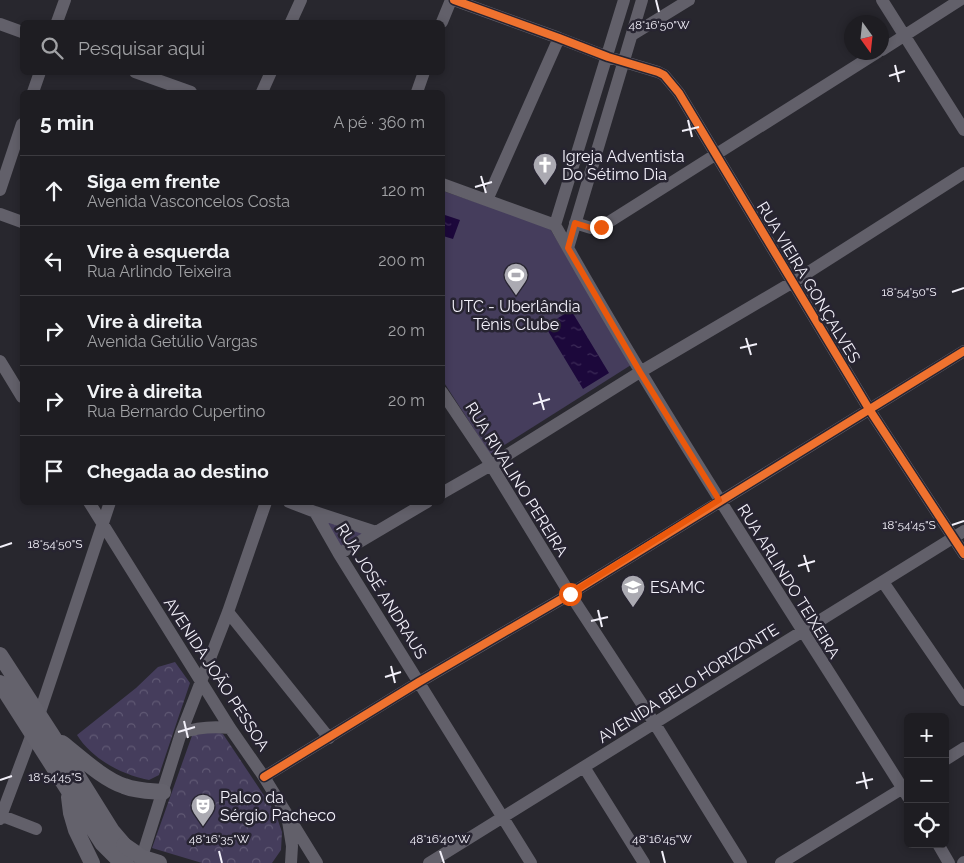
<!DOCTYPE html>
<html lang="pt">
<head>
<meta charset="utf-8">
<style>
	:root { --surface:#1e1d22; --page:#2b2a2f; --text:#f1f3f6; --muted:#a1a2a5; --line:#3c3b40 }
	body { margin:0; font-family:Raleway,sans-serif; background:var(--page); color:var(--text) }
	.controls { position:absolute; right:15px; bottom:15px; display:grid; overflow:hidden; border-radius:8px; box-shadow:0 2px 8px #0003 }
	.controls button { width:45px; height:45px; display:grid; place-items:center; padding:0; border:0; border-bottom:1px solid var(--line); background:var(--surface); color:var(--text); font:25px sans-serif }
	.compass { position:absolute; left:844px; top:15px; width:45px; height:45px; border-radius:50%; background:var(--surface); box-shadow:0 2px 8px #0003; rotate:165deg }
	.stop { position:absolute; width:15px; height:15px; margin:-11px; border:4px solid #ea580c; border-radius:50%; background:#fff }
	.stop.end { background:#ea580c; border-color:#fff; box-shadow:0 1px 5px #0008 }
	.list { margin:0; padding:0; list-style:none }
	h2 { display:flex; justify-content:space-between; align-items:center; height:65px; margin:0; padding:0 20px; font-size:21px }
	h2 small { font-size:16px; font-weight:400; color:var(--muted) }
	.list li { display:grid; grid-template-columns:32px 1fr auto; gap:15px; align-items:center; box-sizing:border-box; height:70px; padding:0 20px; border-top:1px solid var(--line) }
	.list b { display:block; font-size:19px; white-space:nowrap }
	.list p { margin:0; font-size:16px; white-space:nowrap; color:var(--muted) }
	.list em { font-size:16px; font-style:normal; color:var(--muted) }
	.icon { flex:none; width:28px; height:28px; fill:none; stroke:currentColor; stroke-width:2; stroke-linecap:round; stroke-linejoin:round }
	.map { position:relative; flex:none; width:964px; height:863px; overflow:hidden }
	.search { position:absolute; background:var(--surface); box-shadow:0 2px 8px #0003; left:20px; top:20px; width:425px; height:55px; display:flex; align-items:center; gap:12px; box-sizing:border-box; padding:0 18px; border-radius:8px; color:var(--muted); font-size:19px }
	.panel { position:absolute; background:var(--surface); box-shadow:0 2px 8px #0003; left:20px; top:90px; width:425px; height:415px; border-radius:8px }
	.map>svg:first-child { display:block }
	.grass { fill:#453d5c }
	.park { fill:url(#park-crowns) }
	.water { fill:url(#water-ripples) }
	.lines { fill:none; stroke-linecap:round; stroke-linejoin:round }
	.minor { stroke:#62606a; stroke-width:12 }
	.major { stroke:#64626c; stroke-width:16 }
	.major-bridge { stroke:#64626c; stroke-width:16 }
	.cycleway-casing { stroke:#272431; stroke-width:11 }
	.cycleway { stroke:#ef722f; stroke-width:8 }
	.route { stroke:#ea580c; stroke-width:6 }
	.ticks { fill:none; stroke:#f2f0f9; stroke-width:2 }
	.labels { text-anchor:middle; stroke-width:5; stroke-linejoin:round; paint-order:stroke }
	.poi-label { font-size:16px; fill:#f2f0f9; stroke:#272431; text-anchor:start }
	.street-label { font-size:16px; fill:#f2f0f9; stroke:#272431 }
	.ticks-label { font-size:12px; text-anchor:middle; fill:#f2f0f9; stroke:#272431; stroke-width:5; stroke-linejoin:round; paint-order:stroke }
</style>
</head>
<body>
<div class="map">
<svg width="964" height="863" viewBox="0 0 964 863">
	<defs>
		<pattern id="park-crowns" width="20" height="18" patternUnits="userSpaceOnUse" patternTransform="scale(1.25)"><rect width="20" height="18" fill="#453d5c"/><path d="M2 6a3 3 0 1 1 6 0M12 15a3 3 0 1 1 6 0" fill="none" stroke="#605974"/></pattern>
		<pattern id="water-ripples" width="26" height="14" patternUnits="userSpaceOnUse" patternTransform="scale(1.25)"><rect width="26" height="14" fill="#1c083b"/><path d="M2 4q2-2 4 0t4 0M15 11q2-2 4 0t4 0" fill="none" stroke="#3d2c58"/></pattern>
	</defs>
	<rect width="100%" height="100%" fill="#28272e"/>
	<path class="grass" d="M 443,191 L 549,227 L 631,365 L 490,454 L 443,381 Z"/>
	<path class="park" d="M 323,516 L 369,532 L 338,551 Z
		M 175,662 L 190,683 L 159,775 L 149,780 C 122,775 92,759 77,735 L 136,688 L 158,667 Z
		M 210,729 L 223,734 L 275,812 L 282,832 L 281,850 L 272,863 L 202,863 L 152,848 L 194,730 Z"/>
	<path class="water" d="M 442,214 L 460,220 L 453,239 L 443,236 Z
		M 571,310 L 609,373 L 583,389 L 545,326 Z"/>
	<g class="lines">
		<path class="minor" d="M 454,0 L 559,38 L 608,57 L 658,72 L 664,75 L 679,93 L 869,409 L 964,554
			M 882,0 L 964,130
			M 57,22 L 65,0
			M 291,22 L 301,0
			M 442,22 L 451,0
			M 0,24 L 22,32
			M 632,35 L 689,0
			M 882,50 L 960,0
			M 135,72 L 191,92
			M 33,92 L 40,72
			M 262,92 L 271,72
			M 417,92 L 424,72
			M 442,184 L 555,225
			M 0,190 L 22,124
			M 487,200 L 559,38
			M 0,214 L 22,222
			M 575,223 L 591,228 L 601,227 L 878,52
			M 555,225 C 665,421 789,607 908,797
			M 555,225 L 624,0
			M 568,248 L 642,0
			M 0,361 L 22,397
			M 442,392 L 491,465 L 570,594 L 655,724 L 741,863
			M 442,493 L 491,465 L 640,372 L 793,282 L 964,173
			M 89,502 L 230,728 L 264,777 L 317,863
			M 289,502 L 315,512 L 339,554 L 531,863
			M 315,512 L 376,532
			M 339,554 L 427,502
			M 883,582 L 964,700
			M 228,612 L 329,738
			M 181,733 C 198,727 212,726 230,728
			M 945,760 L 964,748
			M 584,767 L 644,863
			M 264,777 L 419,682 L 570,594 L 964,351
			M 0,815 L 36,829
			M 0,819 L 39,715 L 110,502
			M 288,821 L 292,846 L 291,863
			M 938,844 L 949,863
			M 140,863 L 181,733 L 228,612 L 266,502
			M 429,863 L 964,531
			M 781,863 L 908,785
			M 963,863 L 964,862"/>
		<path class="major" d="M 0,655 L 52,735 L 112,831 L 124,845
			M 0,683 L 102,843 L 116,857 L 126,863
			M 62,743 C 80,757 103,779 124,786 C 136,791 150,791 163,792
			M 69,797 L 71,813 L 76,830 L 92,863"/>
		<path class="major-bridge" d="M 124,845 L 143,858 L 159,863"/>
		<defs>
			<path id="cycleway" d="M 454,0 L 559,38 L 608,57 L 658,72 L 664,75 L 679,93 L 869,409 L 964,554
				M 264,777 L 419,682 L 570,594 L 964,351"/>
		</defs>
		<use href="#cycleway" class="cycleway-casing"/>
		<use href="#cycleway" class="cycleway"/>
	</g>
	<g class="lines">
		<path class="route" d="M 570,594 L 719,500 L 640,372 L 568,248 L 575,223 L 591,228 L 601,227"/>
	</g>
	<path class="ticks" d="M 656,0 L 659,12M 895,65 L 899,82M 889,76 L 905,71M 688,120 L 692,137M 682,131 L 699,127M 481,176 L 486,193M 475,187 L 492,182M 952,292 L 964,288M 746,338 L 751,355M 740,348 L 757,344M 539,393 L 544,410M 533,404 L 550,399M 952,525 L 964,521M 0,547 L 12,543M 804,555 L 809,572M 798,566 L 815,561M 598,610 L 602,627M 591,621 L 608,617M 391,666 L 395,683M 385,677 L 401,672M 184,721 L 188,738M 178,732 L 195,727M 863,772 L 867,789M 0,780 L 12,776M 856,783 L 873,779M 219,851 L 222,863M 440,851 L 444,863M 662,851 L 665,863"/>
	<defs>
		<symbol id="church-pin" viewBox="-11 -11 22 30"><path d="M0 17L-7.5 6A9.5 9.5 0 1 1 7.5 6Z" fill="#abaab2" stroke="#272431"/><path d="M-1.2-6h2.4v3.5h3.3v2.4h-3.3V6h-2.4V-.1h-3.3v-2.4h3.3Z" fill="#fff"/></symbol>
		<symbol id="stadium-pin" viewBox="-11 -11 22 30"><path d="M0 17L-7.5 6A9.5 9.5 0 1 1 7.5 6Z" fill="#abaab2" stroke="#272431"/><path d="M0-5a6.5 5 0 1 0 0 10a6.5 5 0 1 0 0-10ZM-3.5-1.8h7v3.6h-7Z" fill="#fff"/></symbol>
		<symbol id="university-pin" viewBox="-11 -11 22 30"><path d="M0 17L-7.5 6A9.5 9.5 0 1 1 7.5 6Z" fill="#abaab2" stroke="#272431"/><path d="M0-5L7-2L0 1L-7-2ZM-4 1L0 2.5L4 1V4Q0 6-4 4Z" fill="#fff"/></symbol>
		<symbol id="theatre-pin" viewBox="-11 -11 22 30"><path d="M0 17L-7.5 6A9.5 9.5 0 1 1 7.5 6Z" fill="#abaab2" stroke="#272431"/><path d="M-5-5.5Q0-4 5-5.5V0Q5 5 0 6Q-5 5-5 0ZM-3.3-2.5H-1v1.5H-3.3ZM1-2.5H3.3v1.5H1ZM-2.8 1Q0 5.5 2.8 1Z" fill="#fff"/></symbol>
	</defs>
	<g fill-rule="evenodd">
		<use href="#church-pin" x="531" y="151" width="28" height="38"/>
		<use href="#stadium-pin" x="502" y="261" width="28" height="38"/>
		<use href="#university-pin" x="619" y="573" width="28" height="38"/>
		<use href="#theatre-pin" x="189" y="792" width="28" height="38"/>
	</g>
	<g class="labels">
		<g class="poi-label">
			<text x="562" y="162">Igreja Adventista<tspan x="562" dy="18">Do Sétimo Dia</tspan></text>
			<text x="516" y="312" text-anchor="middle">UTC - Uberlândia<tspan x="516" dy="18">Tênis Clube</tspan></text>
			<text x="650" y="593">ESAMC</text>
			<text x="220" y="803">Palco da<tspan x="220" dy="18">Sérgio Pacheco</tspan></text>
		</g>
		<g class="street-label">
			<text transform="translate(809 282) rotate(59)" y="6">RUA VIEIRA GONÇALVES</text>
			<text transform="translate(517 479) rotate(58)" y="6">RUA RIVALINO PEREIRA</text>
			<text transform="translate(789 581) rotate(58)" y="6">RUA ARLINDO TEIXEIRA</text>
			<text transform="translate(382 591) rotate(58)" y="6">RUA JOSÉ ANDRAUS</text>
			<text transform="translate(217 674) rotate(57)" y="6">AVENIDA JOÃO PESSOA</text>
			<text transform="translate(688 683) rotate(-32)" y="6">AVENIDA BELO HORIZONTE</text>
		</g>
	</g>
	<g class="ticks-label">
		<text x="659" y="29">48°16'50"W</text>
		<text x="909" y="296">18°54'50"S</text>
		<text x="909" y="529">18°54'45"S</text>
		<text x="55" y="548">18°54'50"S</text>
		<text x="55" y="781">18°54'45"S</text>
		<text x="219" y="843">48°16'35"W</text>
		<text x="440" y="843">48°16'40"W</text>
		<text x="662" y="843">48°16'45"W</text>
	</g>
</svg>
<div class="controls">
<button>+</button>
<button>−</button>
<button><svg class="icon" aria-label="locate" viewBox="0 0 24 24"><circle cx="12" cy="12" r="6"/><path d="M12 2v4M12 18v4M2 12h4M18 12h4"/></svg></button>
</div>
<svg class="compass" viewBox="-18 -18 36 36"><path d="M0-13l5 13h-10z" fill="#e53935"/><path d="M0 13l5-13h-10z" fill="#a1a2a5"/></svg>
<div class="stop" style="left:570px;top:594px"></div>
<div class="stop end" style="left:601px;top:227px"></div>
<div class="search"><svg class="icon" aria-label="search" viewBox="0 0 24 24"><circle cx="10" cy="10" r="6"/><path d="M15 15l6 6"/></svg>Pesquisar aqui</div>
<section class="panel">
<h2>5 min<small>A pé · 360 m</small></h2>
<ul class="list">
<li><svg class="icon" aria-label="ahead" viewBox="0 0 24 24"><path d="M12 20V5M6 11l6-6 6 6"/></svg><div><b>Siga em frente</b><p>Avenida Vasconcelos Costa</p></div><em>120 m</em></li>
<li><svg class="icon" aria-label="left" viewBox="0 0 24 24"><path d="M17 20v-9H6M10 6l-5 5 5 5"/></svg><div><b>Vire à esquerda</b><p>Rua Arlindo Teixeira</p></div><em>200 m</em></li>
<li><svg class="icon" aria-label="right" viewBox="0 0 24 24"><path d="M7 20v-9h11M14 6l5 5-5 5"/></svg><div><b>Vire à direita</b><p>Avenida Getúlio Vargas</p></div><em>20 m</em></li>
<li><svg class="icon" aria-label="right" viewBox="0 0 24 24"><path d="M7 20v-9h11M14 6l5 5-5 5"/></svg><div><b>Vire à direita</b><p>Rua Bernardo Cupertino</p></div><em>20 m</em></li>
<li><svg class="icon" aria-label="arrive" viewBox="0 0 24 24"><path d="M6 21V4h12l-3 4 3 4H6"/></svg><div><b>Chegada ao destino</b></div></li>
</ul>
</section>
</div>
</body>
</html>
